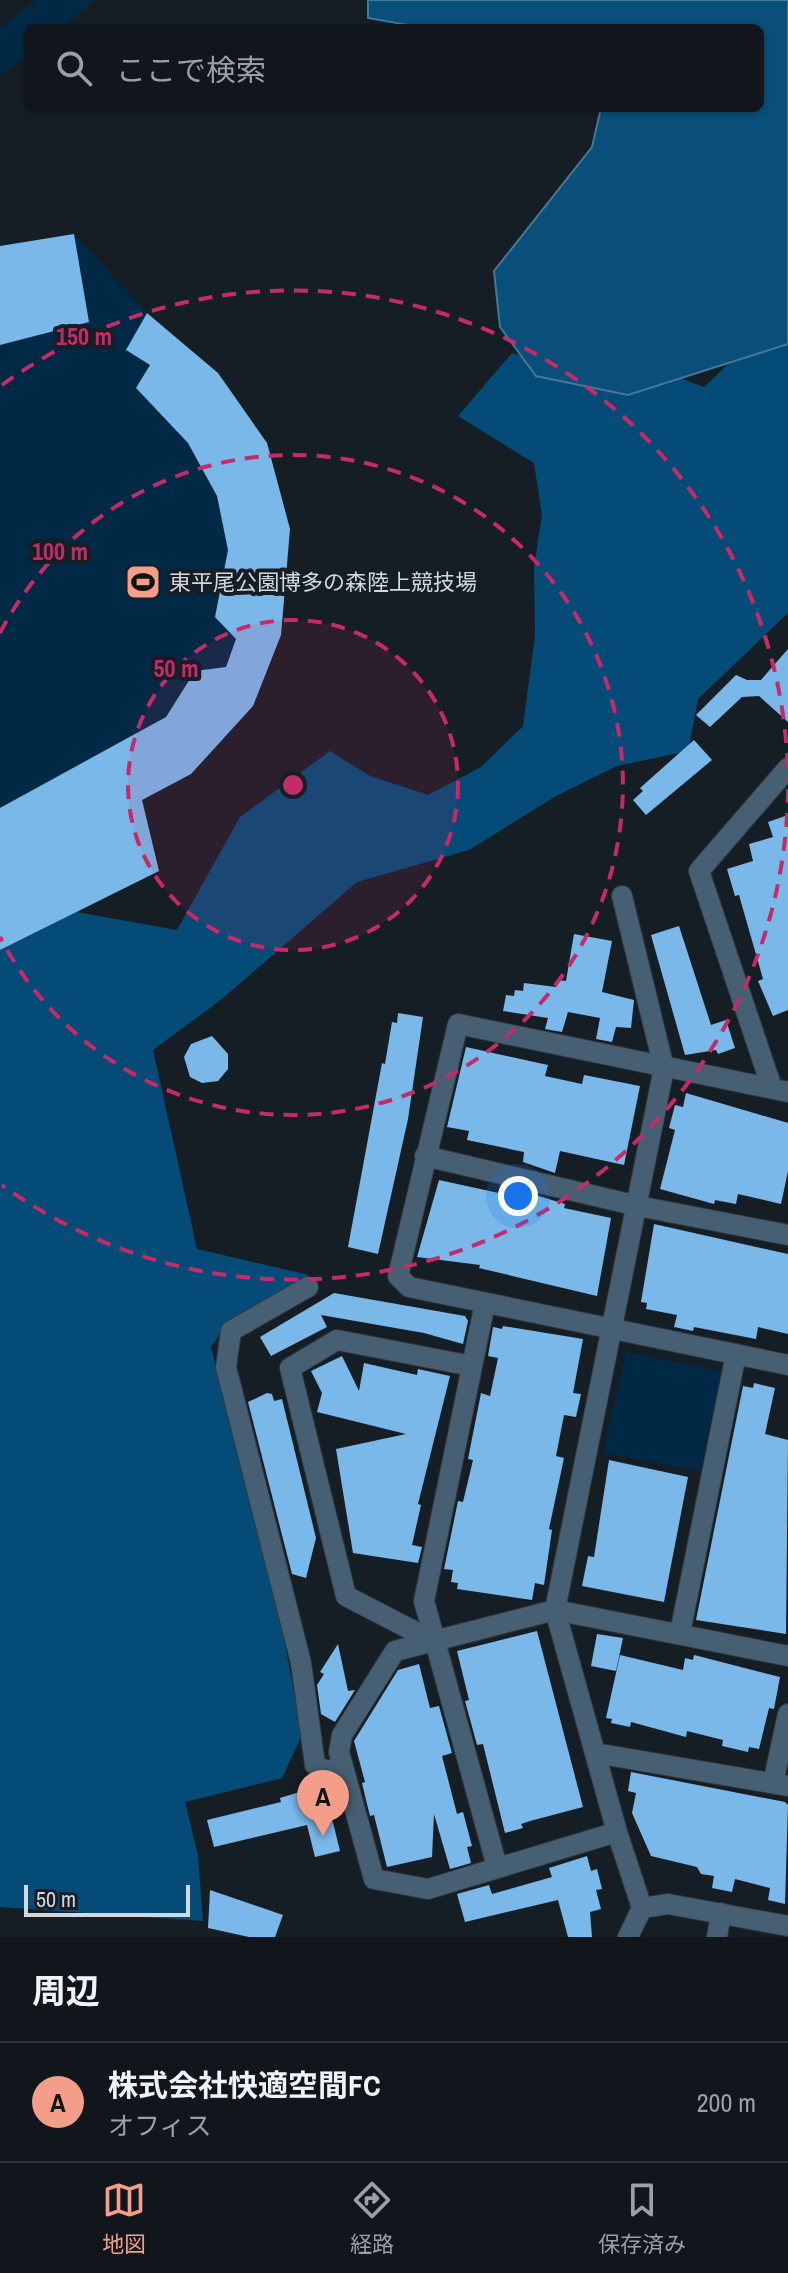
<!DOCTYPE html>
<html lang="ja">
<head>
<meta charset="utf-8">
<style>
	:root { --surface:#10161c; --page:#1e2329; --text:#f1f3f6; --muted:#9c9fa3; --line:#30353b; --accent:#f49e89 }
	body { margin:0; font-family:"Archivo Narrow","Noto Sans JP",sans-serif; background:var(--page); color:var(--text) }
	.scale { position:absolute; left:24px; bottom:20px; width:166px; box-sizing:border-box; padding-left:8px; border:4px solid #d2d8dd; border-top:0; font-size:22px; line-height:28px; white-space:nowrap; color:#d2d8dd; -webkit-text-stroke:6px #161e25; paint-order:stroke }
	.you { position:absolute; left:518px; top:1196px; width:28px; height:28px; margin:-20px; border:6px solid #fff; border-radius:50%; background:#1a73e8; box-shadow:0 0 0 12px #1a73e833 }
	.badge { display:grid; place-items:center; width:52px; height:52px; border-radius:50%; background:var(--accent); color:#111; font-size:26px; font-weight:700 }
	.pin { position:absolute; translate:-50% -66px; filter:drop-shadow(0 2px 4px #0008) }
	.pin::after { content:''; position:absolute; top:42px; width:28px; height:24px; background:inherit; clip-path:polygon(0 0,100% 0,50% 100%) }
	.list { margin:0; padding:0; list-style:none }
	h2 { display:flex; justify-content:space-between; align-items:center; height:104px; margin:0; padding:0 32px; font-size:34px }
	h2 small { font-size:26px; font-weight:400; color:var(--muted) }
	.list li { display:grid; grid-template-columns:52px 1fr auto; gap:24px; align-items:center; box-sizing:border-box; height:120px; padding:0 32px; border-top:2px solid var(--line) }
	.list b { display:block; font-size:30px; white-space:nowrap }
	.list p { margin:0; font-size:26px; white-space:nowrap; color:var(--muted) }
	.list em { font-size:26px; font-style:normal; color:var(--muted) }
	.icon { flex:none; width:44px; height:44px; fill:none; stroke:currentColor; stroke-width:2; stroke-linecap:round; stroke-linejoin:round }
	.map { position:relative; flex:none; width:788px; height:1937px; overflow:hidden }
	.search { position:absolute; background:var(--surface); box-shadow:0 2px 6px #0004; left:24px; right:24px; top:24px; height:88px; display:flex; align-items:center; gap:20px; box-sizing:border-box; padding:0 28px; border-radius:12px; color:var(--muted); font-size:30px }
	.sheet { height:224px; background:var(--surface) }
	nav { display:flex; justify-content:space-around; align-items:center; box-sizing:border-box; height:112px; border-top:2px solid var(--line); background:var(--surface); font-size:22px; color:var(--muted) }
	nav a { display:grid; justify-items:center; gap:4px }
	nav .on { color:var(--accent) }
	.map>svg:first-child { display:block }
	.green { fill:#002945 }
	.forest { fill:#044c77 }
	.water { fill:#094f7a; stroke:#457898; stroke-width:2 }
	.building { fill:#7ab8ea }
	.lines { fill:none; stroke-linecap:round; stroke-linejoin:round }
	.minor-casing { stroke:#30383f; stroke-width:22 }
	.minor { stroke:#475f73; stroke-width:20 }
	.ring { fill:none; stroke:#c42b68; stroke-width:4; stroke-dasharray:14 10 }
	.labels { text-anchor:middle; stroke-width:8; stroke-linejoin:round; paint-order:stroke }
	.poi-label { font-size:22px; fill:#d2d8dd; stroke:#161e25; text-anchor:start }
	.centre { fill:#c42b68; stroke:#161e25; stroke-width:4 }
	.ring-label { font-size:24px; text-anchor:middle; font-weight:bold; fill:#c42b68; stroke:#161e25; stroke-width:8; stroke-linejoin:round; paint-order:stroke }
</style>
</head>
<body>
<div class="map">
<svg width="788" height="1937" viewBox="0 0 788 1937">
	<rect width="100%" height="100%" fill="#161e25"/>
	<path class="green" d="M 35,0 L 96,0 L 61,28 L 28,28 L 28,54 L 0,76 L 0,28 Z
		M 74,234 L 267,443 L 290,529 L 281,635 L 253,706 L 191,774 L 143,800 L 159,871 L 0,950 L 0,246 Z
		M 626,1352 L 722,1371 L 700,1471 L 603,1453 Z"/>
	<path class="forest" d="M 788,321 L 788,613 L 698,699 L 688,751 L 617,766 L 556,796 L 469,850 L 357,882 L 222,999 L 153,1050 L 197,1249 L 309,1275 L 227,1324 L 211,1347 L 280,1617 L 302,1735 L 282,1778 L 185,1802 L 198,1855 L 203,1921 L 0,1907 L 0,950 L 76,912 L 177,930 L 240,817 L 330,751 L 370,776 L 428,795 L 481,767 L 523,726 L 535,636 L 534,566 L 542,515 L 534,463 L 458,416 L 512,353 L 596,378 L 658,370 L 704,387 L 771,324 Z"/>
	<path class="water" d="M 368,0 L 788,0 L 788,344 L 628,395 L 536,376 L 500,327 L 494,271 L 592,147 L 601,108 L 760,108 L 760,28 L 425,28 L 368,18 Z"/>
	<path class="building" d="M 74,234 L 89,322 L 0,345 L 0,246 Z
		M 147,313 L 218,373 L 267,443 L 290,529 L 281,635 L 253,706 L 191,774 L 142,800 L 159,871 L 0,950 L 0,808 L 166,717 L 195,671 L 226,667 L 236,639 L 215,617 L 228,550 L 217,496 L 188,443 L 136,388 L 150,365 L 126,350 Z
		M 788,649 L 788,722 L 759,696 L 742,697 L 710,727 L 696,715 L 736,675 L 747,680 L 761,680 Z
		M 694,740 L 712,760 L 646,815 L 633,800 L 643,791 L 640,788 Z
		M 788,815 L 788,1010 L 773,1016 L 758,981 L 763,979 L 739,895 L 735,896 L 727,869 L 753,861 L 749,844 L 773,837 L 768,822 Z
		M 679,926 L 711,1025 L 726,1020 L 735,1048 L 718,1054 L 716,1050 L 685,1055 L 651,935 Z
		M 574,934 L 612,941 L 602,992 L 634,1000 L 631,1028 L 616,1027 L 612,1042 L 596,1039 L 600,1018 L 568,1012 L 562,1032 L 545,1029 L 548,1018 L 503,1011 L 506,995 L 514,996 L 515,990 L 523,991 L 524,983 L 556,987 L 557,980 L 566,981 Z
		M 398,1013 L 423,1017 L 408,1119 L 378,1254 L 348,1247 L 382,1063 L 385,1064 L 392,1022 L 397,1023 Z
		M 212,1036 L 228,1054 L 228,1069 L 218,1081 L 202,1083 L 190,1077 L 184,1057 L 191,1044 Z
		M 466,1047 L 548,1065 L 545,1076 L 582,1084 L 584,1075 L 640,1086 L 624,1165 L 560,1151 L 555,1173 L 523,1162 L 524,1152 L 467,1140 L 469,1131 L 447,1127 Z
		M 686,1093 L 788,1123 L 788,1171 L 781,1204 L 738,1194 L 736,1204 L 715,1200 L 714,1204 L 660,1189 L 675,1130 L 669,1128 L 675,1105 L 683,1107 Z
		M 439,1180 L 531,1200 L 532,1194 L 565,1204 L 564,1208 L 611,1218 L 597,1296 L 479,1268 L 480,1265 L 417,1257 Z
		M 654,1224 L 788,1254 L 788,1334 L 758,1327 L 756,1339 L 694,1327 L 693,1331 L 674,1327 L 677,1315 L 646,1309 L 647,1303 L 641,1302 Z
		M 334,1293 L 465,1316 L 468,1321 L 463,1344 L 424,1333 L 321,1315 L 327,1327 L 271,1356 L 260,1337 Z
		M 503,1326 L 583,1339 L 573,1393 L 581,1394 L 576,1417 L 564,1415 L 556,1456 L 564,1458 L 549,1529 L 552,1530 L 544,1585 L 535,1583 L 532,1600 L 457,1589 L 458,1583 L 451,1582 L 453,1570 L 444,1569 L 458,1501 L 463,1502 L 473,1460 L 468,1459 L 481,1393 L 490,1396 L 498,1358 L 488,1356 L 493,1327 L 502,1329 Z
		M 342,1356 L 359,1391 L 364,1363 L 417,1375 L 418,1369 L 450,1376 L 418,1504 L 421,1505 L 412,1545 L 422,1547 L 418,1563 L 353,1553 L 336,1449 L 406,1434 L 317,1412 L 322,1393 L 311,1371 Z
		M 754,1383 L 775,1388 L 765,1434 L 788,1440 L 786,1634 L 696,1620 L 743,1386 L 753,1388 Z
		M 267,1393 L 272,1394 L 274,1401 L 282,1399 L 316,1538 L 306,1578 L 292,1574 L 248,1402 Z
		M 609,1460 L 688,1477 L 664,1602 L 582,1586 L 588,1556 L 594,1557 Z
		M 537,1631 L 583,1807 L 530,1821 L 521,1824 L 523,1828 L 505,1833 L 483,1744 L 477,1745 L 465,1701 L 469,1700 L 457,1651 Z
		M 597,1634 L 623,1638 L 616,1671 L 591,1666 Z
		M 338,1644 L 348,1691 L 355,1690 L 335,1722 L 321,1714 L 317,1685 L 324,1674 L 320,1672 Z
		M 620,1655 L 683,1670 L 685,1658 L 693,1660 L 694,1655 L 780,1677 L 774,1709 L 769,1708 L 759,1749 L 749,1747 L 748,1752 L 722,1746 L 723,1740 L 687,1731 L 686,1737 L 631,1722 L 630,1727 L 611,1723 L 612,1719 L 606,1718 Z
		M 419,1664 L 430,1708 L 439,1706 L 452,1753 L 442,1756 L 457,1814 L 463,1812 L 472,1846 L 467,1847 L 471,1863 L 450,1869 L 434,1814 L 432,1857 L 387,1867 L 374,1815 L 370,1816 L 366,1800 L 362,1783 L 365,1782 L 354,1741 L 398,1670 Z
		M 631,1772 L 785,1802 L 788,1805 L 785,1904 L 768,1900 L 770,1888 L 735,1879 L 732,1892 L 712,1888 L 714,1876 L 701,1874 L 697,1867 L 651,1856 L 632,1813 L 636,1793 L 628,1791 Z
		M 313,1788 L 314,1797 L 326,1794 L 340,1851 L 315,1857 L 307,1825 L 214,1847 L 207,1820 L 281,1802 L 280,1798 Z
		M 587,1856 L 591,1871 L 597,1869 L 602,1889 L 596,1890 L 601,1909 L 590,1912 L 592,1937 L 568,1937 L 558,1900 L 465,1922 L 457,1894 L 489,1885 L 492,1894 L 552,1877 L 549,1868 Z
		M 210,1890 L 283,1915 L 275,1937 L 249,1937 L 208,1928 Z"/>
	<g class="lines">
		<defs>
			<path id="minor" d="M 622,896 L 664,1068 L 555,1610 L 617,1832 L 642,1908
				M 772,1088 L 699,871 L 788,768
				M 788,1092 L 458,1024 L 398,1276 L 409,1287 L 788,1365
				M 425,1156 L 638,1206 L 788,1235
				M 308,1287 L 231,1331 L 226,1367 L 301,1663 L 315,1765 L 326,1771 L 343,1767
				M 485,1303 L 424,1601 L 497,1867
				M 680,1633 L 736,1354
				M 433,1641 L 346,1596 L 290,1368 L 337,1340 L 472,1366
				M 595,1753 L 788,1786
				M 773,1783 L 788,1714
				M 617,1832 L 428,1889 L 374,1879 L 339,1752 L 342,1735 L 395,1651 L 555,1610 L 788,1656
				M 628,1937 L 642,1908 L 668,1904 L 788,1926
				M 717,1937 L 721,1913"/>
		</defs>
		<use href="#minor" class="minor-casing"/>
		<use href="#minor" class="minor"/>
	</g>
	<circle cx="293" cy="785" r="165" fill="#c42b68" fill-opacity=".12"/>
	<g class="ring">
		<circle cx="293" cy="785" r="165"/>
		<path d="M0 633A330 330 0 1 1 0 937"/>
		<path d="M788 789A495 495 0 0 1 2 1185M2 385A495 495 0 0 1 788 781"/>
	</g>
	<defs>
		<symbol id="stadium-square" viewBox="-11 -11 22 22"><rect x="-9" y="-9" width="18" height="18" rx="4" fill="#f49e89" stroke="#161e25"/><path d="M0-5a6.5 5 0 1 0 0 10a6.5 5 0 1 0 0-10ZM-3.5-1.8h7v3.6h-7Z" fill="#111"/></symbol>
	</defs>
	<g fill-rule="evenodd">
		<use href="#stadium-square" x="123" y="562" width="40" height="40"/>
	</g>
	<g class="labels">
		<g class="poi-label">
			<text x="169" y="590">東平尾公園博多の森陸上競技場</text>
		</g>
	</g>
	<circle cx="293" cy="785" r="12" class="centre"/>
	<g class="ring-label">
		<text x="84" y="345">150 m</text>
		<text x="60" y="560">100 m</text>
		<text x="176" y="677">50 m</text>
	</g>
</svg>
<div class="scale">50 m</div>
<div class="you"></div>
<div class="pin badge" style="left:323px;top:1836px">A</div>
<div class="search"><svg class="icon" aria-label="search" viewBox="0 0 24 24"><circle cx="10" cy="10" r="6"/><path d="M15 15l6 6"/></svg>ここで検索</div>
</div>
<section class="sheet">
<h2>周辺<small></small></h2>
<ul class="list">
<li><span class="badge">A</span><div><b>株式会社快適空間FC</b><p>オフィス</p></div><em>200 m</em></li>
</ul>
</section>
<nav>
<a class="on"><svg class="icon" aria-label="map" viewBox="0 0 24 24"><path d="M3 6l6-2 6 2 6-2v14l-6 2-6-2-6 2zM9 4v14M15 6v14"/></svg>地図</a>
<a><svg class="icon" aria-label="directions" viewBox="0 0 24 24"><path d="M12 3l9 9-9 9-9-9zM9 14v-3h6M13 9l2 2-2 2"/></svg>経路</a>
<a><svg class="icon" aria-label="saved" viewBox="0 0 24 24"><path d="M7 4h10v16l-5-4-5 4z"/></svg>保存済み</a>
</nav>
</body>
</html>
